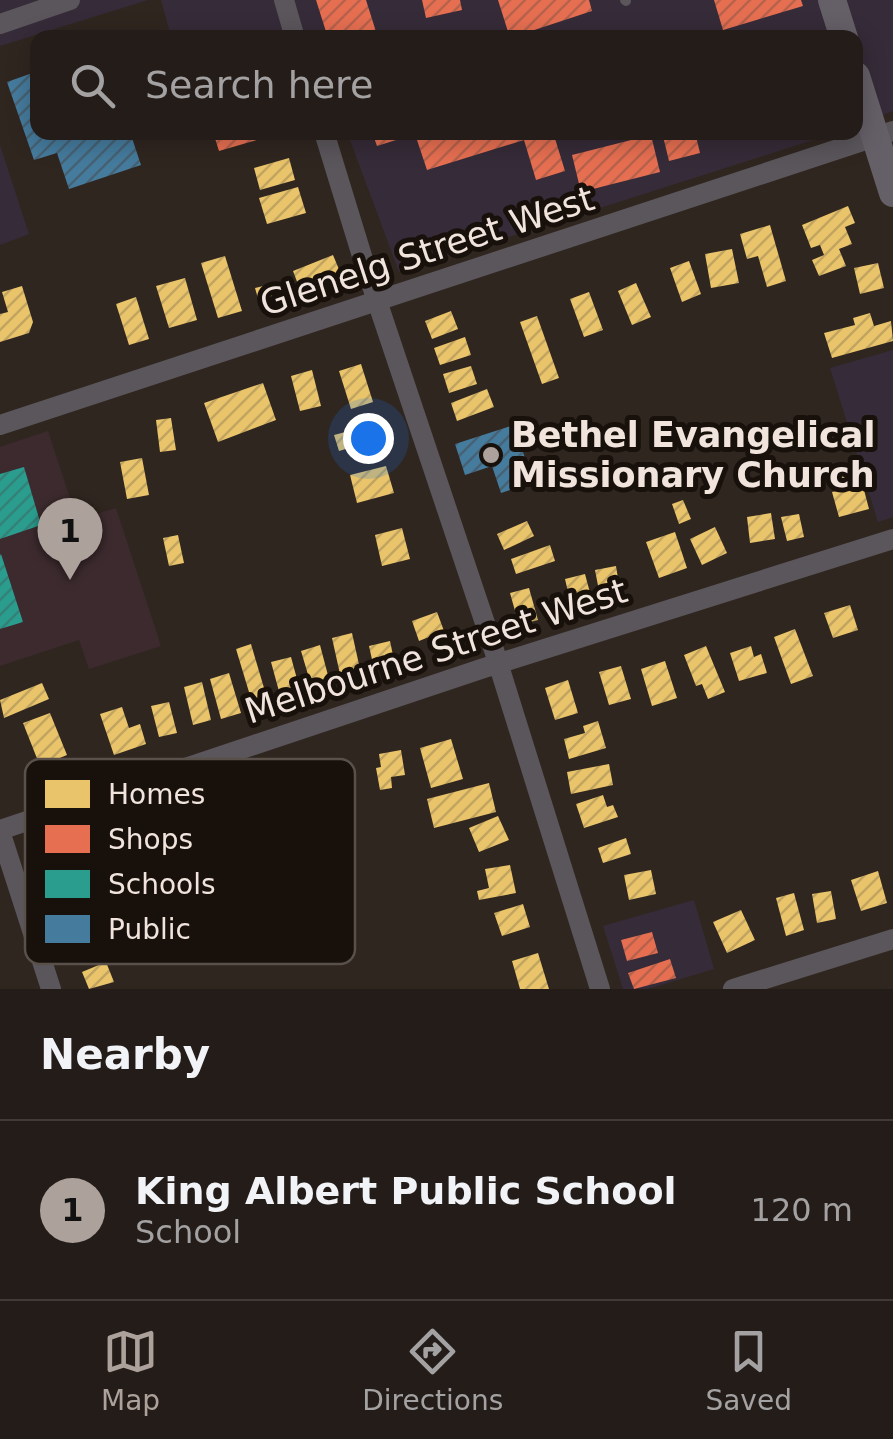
<!DOCTYPE html>
<html lang="en">
<head>
<meta charset="utf-8">
<style>
	:root { --surface:#241c18; --page:#2c2521; --text:#f1f3f6; --muted:#a3a1a2; --line:#413a37; --accent:#ada29b }
	body { margin:0; font-family:"DejaVu Sans",sans-serif; background:var(--page); color:var(--text) }
	.you { position:absolute; left:368px; top:438px; width:35px; height:35px; margin:-25px; border:8px solid #fff; border-radius:50%; background:#1a73e8; box-shadow:0 0 0 15px #1a73e833 }
	.badge { display:grid; place-items:center; width:65px; height:65px; border-radius:50%; background:var(--accent); color:#111; font-size:32px; font-weight:700 }
	.pin { position:absolute; translate:-50% -82px; filter:drop-shadow(0 2px 5px #0008) }
	.pin::after { content:''; position:absolute; top:52px; width:35px; height:30px; background:inherit; clip-path:polygon(0 0,100% 0,50% 100%) }
	.list { margin:0; padding:0; list-style:none }
	h2 { display:flex; justify-content:space-between; align-items:center; height:130px; margin:0; padding:0 40px; font-size:42px }
	h2 small { font-size:32px; font-weight:400; color:var(--muted) }
	.list li { display:grid; grid-template-columns:65px 1fr auto; gap:30px; align-items:center; box-sizing:border-box; height:180px; padding:0 40px; border-top:2px solid var(--line) }
	.list b { display:block; font-size:38px; white-space:nowrap }
	.list p { margin:0; font-size:32px; white-space:nowrap; color:var(--muted) }
	.list em { font-size:32px; font-style:normal; color:var(--muted) }
	.icon { flex:none; width:55px; height:55px; fill:none; stroke:currentColor; stroke-width:2; stroke-linecap:round; stroke-linejoin:round }
	.map { position:relative; flex:none; width:893px; height:989px; overflow:hidden }
	.search { position:absolute; background:var(--surface); box-shadow:0 5px 25px #0003; left:30px; right:30px; top:30px; height:110px; display:flex; align-items:center; gap:25px; box-sizing:border-box; padding:0 35px; border-radius:20px; color:var(--muted); font-size:38px }
	.sheet { height:310px; background:var(--surface) }
	nav { display:flex; justify-content:space-around; align-items:center; box-sizing:border-box; height:140px; border-top:2px solid var(--line); background:var(--surface); font-size:28px; color:var(--muted) }
	nav a { display:grid; justify-items:center; gap:5px }
	nav .on { color:var(--accent) }
	.map>svg:first-child { display:block }
	.commercial { fill:#362b38 }
	.education { fill:#3c2a2e }
	.homes { fill:url(#homes-hatch) }
	.shops { fill:url(#shops-hatch) }
	.schools { fill:url(#schools-hatch) }
	.public { fill:url(#public-hatch) }
	.lines { fill:none; stroke-linecap:round; stroke-linejoin:round }
	.service { stroke:#5a565b; stroke-width:10 }
	.minor { stroke:#5a565b; stroke-width:20 }
	.secondary { stroke:#655f67; stroke-width:28 }
	.poi-dot { fill:#ada29b; stroke:#18100b; stroke-width:4 }
	.labels { text-anchor:middle; stroke-width:10; stroke-linejoin:round; paint-order:stroke }
	.street-label { font-size:35px; fill:#f0e4dd; stroke:#18100b }
	.poi-label { font-size:35px; font-weight:bold; fill:#f0e4dd; stroke:#18100b; text-anchor:start }
	.key { fill:#18100b; stroke:#59504a; stroke-width:2.5 }
	.key-label { font-size:28px; fill:#f0e4dd }
</style>
</head>
<body>
<div class="map">
<svg width="893" height="989" viewBox="0 0 893 989">
	<defs>
		<pattern id="homes-hatch" width="6" height="6" patternUnits="userSpaceOnUse" patternTransform="scale(2.5)"><rect width="6" height="6" fill="#e9c46a"/><path d="M-1 1l2-2M0 6l6-6M5 7l2-2" fill="none" stroke="#c1a460"/></pattern>
		<pattern id="shops-hatch" width="6" height="6" patternUnits="userSpaceOnUse" patternTransform="scale(2.5)"><rect width="6" height="6" fill="#e76f51"/><path d="M-1 1l2-2M0 6l6-6M5 7l2-2" fill="none" stroke="#b7624c"/></pattern>
		<pattern id="schools-hatch" width="6" height="6" patternUnits="userSpaceOnUse" patternTransform="scale(2.5)"><rect width="6" height="6" fill="#2a9d8f"/><path d="M-1 1l2-2M0 6l6-6M5 7l2-2" fill="none" stroke="#338278"/></pattern>
		<pattern id="public-hatch" width="6" height="6" patternUnits="userSpaceOnUse" patternTransform="scale(2.5)"><rect width="6" height="6" fill="#457b9d"/><path d="M-1 1l2-2M0 6l6-6M5 7l2-2" fill="none" stroke="#466274"/></pattern>
	</defs>
	<rect width="100%" height="100%" fill="#302620"/>
	<path class="commercial" d="M 0,0 L 148,0 L 0,46 Z
		M 161,0 L 893,0 L 893,111 L 856,126 L 856,38 L 171,37 Z
		M 347,132 L 835,133 L 399,272 Z
		M 0,145 L 29,234 L 0,245 Z
		M 893,350 L 893,517 L 878,522 L 830,368 Z
		M 694,900 L 714,969 L 648,989 L 623,989 L 603,926 Z"/>
	<path class="education" d="M 48,431 L 77,520 L 116,508 L 161,646 L 89,669 L 79,640 L 0,666 L 0,447 Z"/>
	<path class="homes" d="M 289,158 L 295,180 L 260,190 L 254,168 Z
		M 298,187 L 306,213 L 267,224 L 259,198 Z
		M 848,206 L 855,223 L 845,227 L 852,244 L 839,249 L 846,266 L 819,276 L 812,260 L 824,255 L 820,245 L 811,248 L 802,225 Z
		M 770,225 L 786,281 L 767,287 L 758,256 L 747,259 L 740,234 Z
		M 732,249 L 739,283 L 711,288 L 705,254 Z
		M 333,255 L 343,279 L 302,295 L 293,271 Z
		M 225,256 L 242,311 L 218,318 L 201,263 Z
		M 689,261 L 701,294 L 682,302 L 670,268 Z
		M 878,263 L 884,288 L 860,294 L 854,268 Z
		M 185,278 L 197,320 L 169,328 L 156,286 Z
		M 276,283 L 281,304 L 261,309 L 255,288 Z
		M 636,283 L 651,317 L 632,325 L 618,291 Z
		M 22,286 L 33,322 L 29,333 L 0,342 L 0,314 L 8,312 L 2,292 Z
		M 589,292 L 603,330 L 584,337 L 570,299 Z
		M 136,297 L 149,339 L 129,345 L 116,304 Z
		M 451,311 L 458,329 L 432,339 L 425,321 Z
		M 870,313 L 874,326 L 891,321 L 893,341 L 832,358 L 824,333 L 855,325 L 853,318 Z
		M 537,316 L 559,378 L 542,384 L 520,322 Z
		M 465,337 L 471,355 L 440,365 L 434,348 Z
		M 361,364 L 373,402 L 351,409 L 339,371 Z
		M 471,366 L 477,384 L 449,393 L 443,374 Z
		M 312,370 L 321,406 L 300,411 L 291,376 Z
		M 263,383 L 276,420 L 218,442 L 204,403 Z
		M 487,389 L 494,407 L 457,421 L 451,403 Z
		M 171,418 L 176,450 L 160,452 L 156,420 Z
		M 376,424 L 380,439 L 339,451 L 334,435 Z
		M 142,458 L 149,495 L 127,499 L 120,462 Z
		M 386,466 L 394,493 L 357,503 L 350,475 Z
		M 858,467 L 869,509 L 839,517 L 832,492 L 841,490 L 837,472 Z
		M 683,500 L 691,519 L 679,524 L 672,504 Z
		M 771,513 L 775,539 L 750,543 L 747,517 Z
		M 799,514 L 804,537 L 787,541 L 781,517 Z
		M 527,521 L 534,536 L 504,550 L 497,534 Z
		M 715,527 L 727,553 L 702,565 L 690,539 Z
		M 402,528 L 410,559 L 382,566 L 375,535 Z
		M 675,532 L 687,568 L 659,578 L 646,542 Z
		M 178,535 L 184,563 L 169,566 L 163,538 Z
		M 550,545 L 555,561 L 516,574 L 511,559 Z
		M 616,566 L 621,597 L 601,601 L 595,570 Z
		M 585,574 L 593,604 L 572,609 L 565,579 Z
		M 529,588 L 538,620 L 519,625 L 510,593 Z
		M 850,605 L 858,630 L 833,638 L 824,613 Z
		M 437,612 L 444,631 L 419,641 L 412,621 Z
		M 795,629 L 813,676 L 791,684 L 774,637 Z
		M 352,633 L 360,669 L 340,674 L 332,638 Z
		M 390,641 L 394,660 L 373,664 L 369,646 Z
		M 251,644 L 267,698 L 252,702 L 236,649 Z
		M 320,645 L 330,683 L 312,688 L 301,651 Z
		M 706,646 L 725,692 L 708,699 L 702,684 L 696,686 L 684,655 Z
		M 751,646 L 754,657 L 761,654 L 767,673 L 739,681 L 730,653 Z
		M 291,657 L 300,690 L 280,695 L 271,662 Z
		M 665,661 L 677,698 L 652,706 L 641,669 Z
		M 621,666 L 631,699 L 609,705 L 599,672 Z
		M 229,673 L 241,713 L 221,719 L 210,679 Z
		M 568,680 L 578,713 L 555,720 L 545,688 Z
		M 202,682 L 211,720 L 193,725 L 184,687 Z
		M 42,683 L 49,699 L 4,718 L 0,700 Z
		M 169,702 L 177,733 L 159,737 L 151,706 Z
		M 122,707 L 129,728 L 140,724 L 146,744 L 114,755 L 100,714 Z
		M 50,713 L 67,755 L 40,766 L 23,723 Z
		M 598,721 L 606,748 L 569,759 L 564,739 L 585,733 L 583,726 Z
		M 451,739 L 463,779 L 431,788 L 420,748 Z
		M 401,750 L 405,775 L 391,777 L 392,788 L 380,790 L 376,768 L 381,767 L 379,754 Z
		M 609,764 L 613,785 L 571,794 L 567,772 Z
		M 489,783 L 496,812 L 434,828 L 427,799 Z
		M 603,795 L 607,807 L 613,805 L 618,817 L 584,828 L 576,804 Z
		M 498,816 L 509,840 L 479,852 L 469,828 Z
		M 626,838 L 631,854 L 603,863 L 598,848 Z
		M 510,865 L 516,893 L 479,900 L 477,891 L 489,888 L 485,869 Z
		M 651,870 L 656,894 L 629,900 L 624,875 Z
		M 878,871 L 887,903 L 861,911 L 851,880 Z
		M 831,891 L 836,919 L 817,923 L 812,894 Z
		M 794,893 L 804,930 L 786,936 L 776,898 Z
		M 523,904 L 530,927 L 502,936 L 494,913 Z
		M 741,910 L 755,940 L 727,953 L 713,922 Z
		M 538,953 L 549,989 L 520,989 L 512,961 Z
		M 106,962 L 114,982 L 89,989 L 82,972 Z"/>
	<path class="shops" d="M 316,0 L 366,0 L 378,38 L 328,38 Z
		M 422,0 L 460,0 L 462,10 L 426,18 Z
		M 498,0 L 589,0 L 592,11 L 510,38 Z
		M 714,0 L 801,0 L 803,6 L 723,30 Z
		M 213,132 L 258,132 L 260,139 L 219,151 Z
		M 372,132 L 553,132 L 565,171 L 536,180 L 524,140 L 427,170 L 415,134 L 377,146 Z
		M 662,132 L 695,132 L 700,153 L 669,161 Z
		M 651,135 L 660,172 L 581,192 L 572,155 Z
		M 652,932 L 658,953 L 627,961 L 621,940 Z
		M 670,959 L 676,978 L 634,989 L 628,973 Z"/>
	<path class="schools" d="M 24,467 L 41,525 L 0,539 L 0,474 Z
		M 1,554 L 23,622 L 0,629 L 0,555 Z"/>
	<path class="public" d="M 38,71 L 38,132 L 62,132 L 63,136 L 73,132 L 130,132 L 141,165 L 69,189 L 57,153 L 34,160 L 7,82 Z
		M 514,425 L 533,482 L 501,493 L 492,466 L 465,475 L 455,444 Z"/>
	<g class="lines">
		<path class="service" d="M 625,0 L 626,1"/>
		<path class="minor" d="M 284,0 L 295,38
			M 0,24 L 70,0
			M 324,132 L 362,256 L 494,650 L 600,989
			M 0,425 L 893,131
			M 0,830 L 481,669 L 893,539
			M 0,831 L 51,989
			M 733,989 L 893,939"/>
		<path class="secondary" d="M 832,0 L 844,38
			M 856,76 L 893,193"/>
	</g>
	<circle class="poi-dot" cx="491" cy="455" r="10"/>
	<g class="labels">
		<g class="street-label">
			<text transform="translate(427 251) rotate(-18)" y="12">Glenelg Street West</text>
			<text transform="translate(436 651) rotate(-18)" y="12">Melbourne Street West</text>
		</g>
		<g class="poi-label">
			<text x="511" y="447">Bethel Evangelical<tspan x="511" dy="40">Missionary Church</tspan></text>
		</g>
	</g>
	<rect x="25" y="759" width="330" height="205" rx="15" class="key"/>
	<rect x="45" y="780" width="45" height="28" fill="#e9c46a"/>
	<rect x="45" y="825" width="45" height="28" fill="#e76f51"/>
	<rect x="45" y="870" width="45" height="28" fill="#2a9d8f"/>
	<rect x="45" y="915" width="45" height="28" fill="#457b9d"/>
	<g class="key-label">
		<text x="108" y="804">Homes</text>
		<text x="108" y="849">Shops</text>
		<text x="108" y="894">Schools</text>
		<text x="108" y="939">Public</text>
	</g>
</svg>
<div class="you"></div>
<div class="pin badge" style="left:70px;top:580px">1</div>
<div class="search"><svg class="icon" aria-label="search" viewBox="0 0 24 24"><circle cx="10" cy="10" r="6"/><path d="M15 15l6 6"/></svg>Search here</div>
</div>
<section class="sheet">
<h2>Nearby<small></small></h2>
<ul class="list">
<li><span class="badge">1</span><div><b>King Albert Public School</b><p>School</p></div><em>120 m</em></li>
</ul>
</section>
<nav>
<a class="on"><svg class="icon" aria-label="map" viewBox="0 0 24 24"><path d="M3 6l6-2 6 2 6-2v14l-6 2-6-2-6 2zM9 4v14M15 6v14"/></svg>Map</a>
<a><svg class="icon" aria-label="directions" viewBox="0 0 24 24"><path d="M12 3l9 9-9 9-9-9zM9 14v-3h6M13 9l2 2-2 2"/></svg>Directions</a>
<a><svg class="icon" aria-label="saved" viewBox="0 0 24 24"><path d="M7 4h10v16l-5-4-5 4z"/></svg>Saved</a>
</nav>
</body>
</html>
